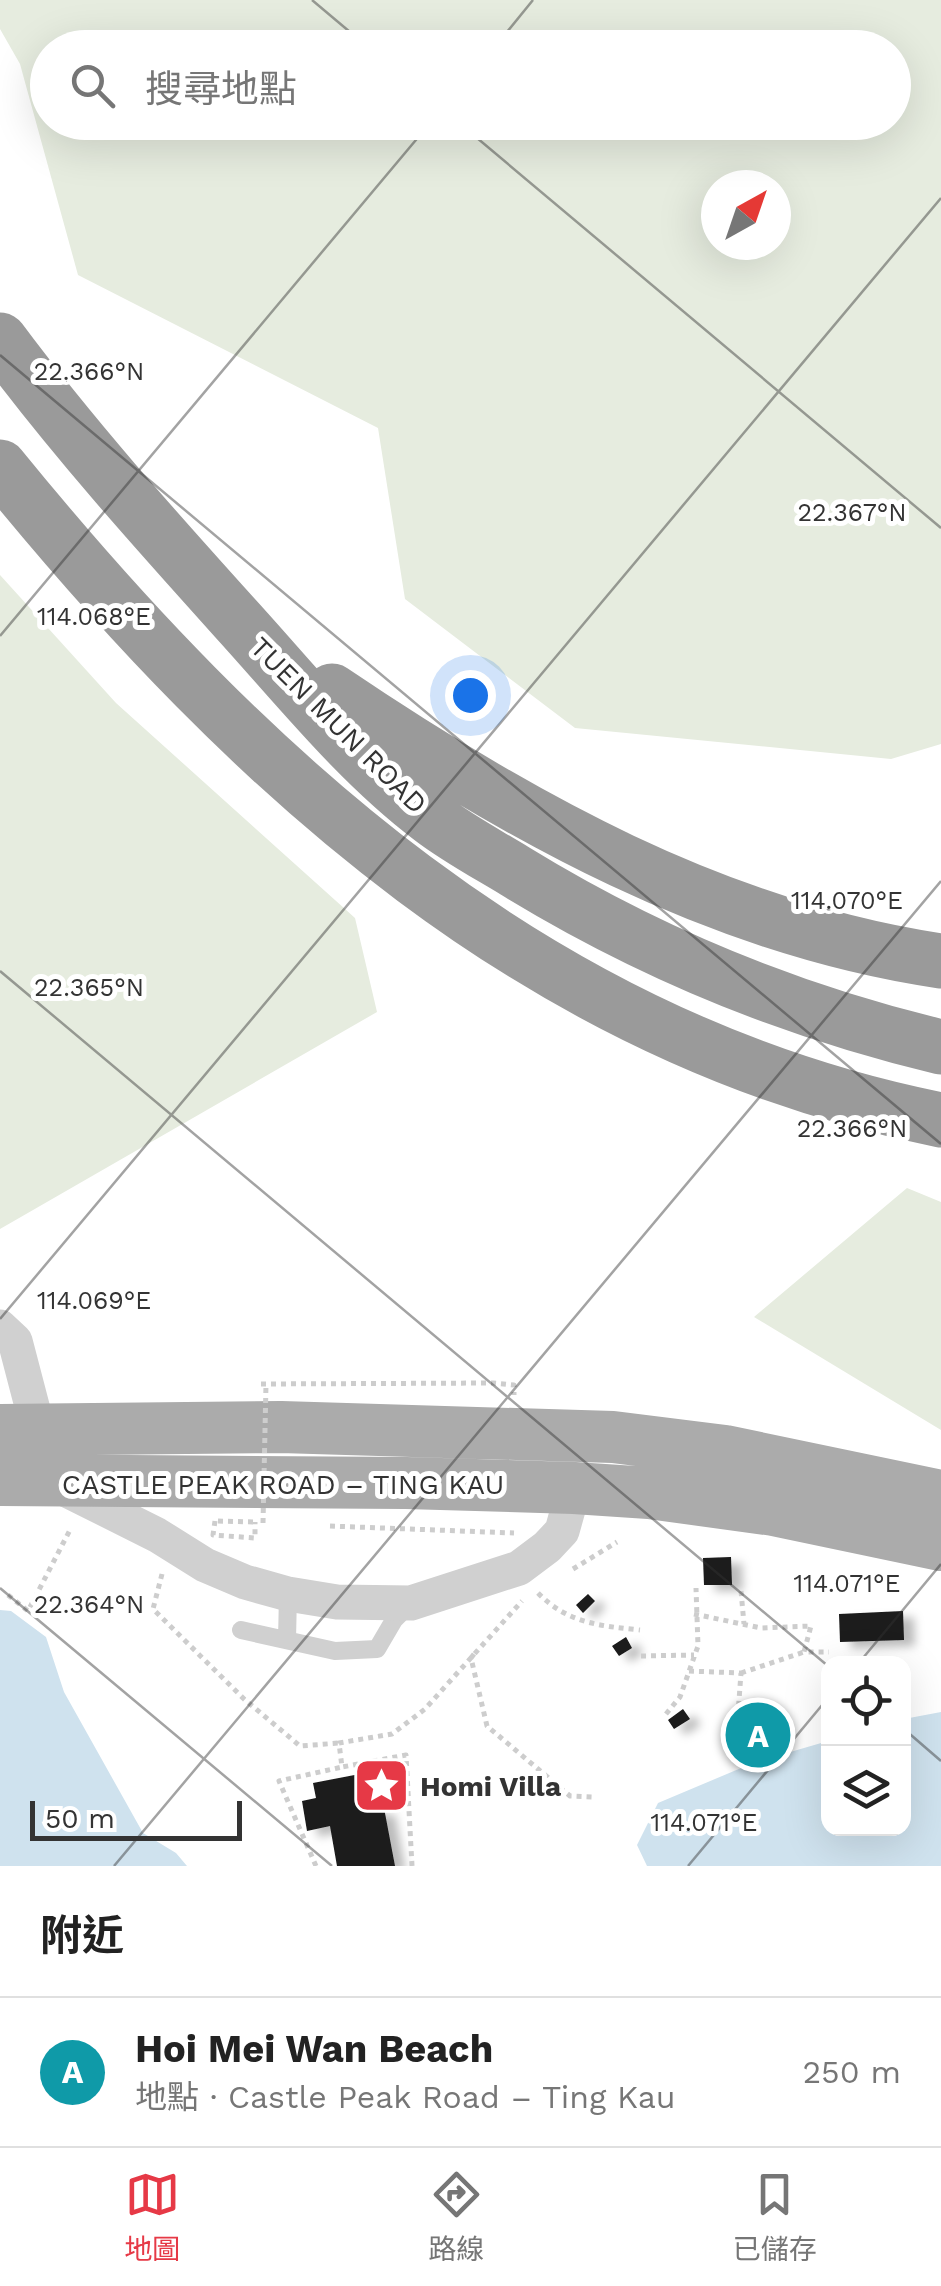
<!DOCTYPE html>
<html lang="zh-TW">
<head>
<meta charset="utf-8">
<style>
	:root { --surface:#fff; --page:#f6f6f6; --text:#222; --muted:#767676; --line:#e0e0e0; --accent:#e63946 }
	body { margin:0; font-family:"Work Sans","Noto Sans TC",sans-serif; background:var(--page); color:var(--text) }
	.controls { position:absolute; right:30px; bottom:30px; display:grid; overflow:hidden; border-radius:20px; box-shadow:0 10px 40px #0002 }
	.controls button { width:90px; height:90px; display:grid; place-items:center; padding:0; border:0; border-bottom:2px solid var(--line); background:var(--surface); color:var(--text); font:50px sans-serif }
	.compass { position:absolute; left:701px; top:170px; width:90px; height:90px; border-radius:50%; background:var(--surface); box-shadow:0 10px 40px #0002; rotate:40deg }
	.scale { position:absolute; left:30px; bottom:25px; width:212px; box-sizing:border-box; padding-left:10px; border:5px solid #333; border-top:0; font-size:28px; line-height:35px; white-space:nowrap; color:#333; -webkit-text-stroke:8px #fff; paint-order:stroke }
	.you { position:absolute; left:470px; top:695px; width:35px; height:35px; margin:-25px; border:8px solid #fff; border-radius:50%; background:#1a73e8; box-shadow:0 0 0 15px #1a73e833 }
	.badge { display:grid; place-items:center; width:65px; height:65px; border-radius:50%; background:var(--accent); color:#fff; font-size:32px; font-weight:700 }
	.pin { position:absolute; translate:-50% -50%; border:5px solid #fff; box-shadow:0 2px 10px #0006 }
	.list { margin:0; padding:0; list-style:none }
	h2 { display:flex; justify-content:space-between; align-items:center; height:130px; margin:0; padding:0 40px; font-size:42px }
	h2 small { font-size:32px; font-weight:400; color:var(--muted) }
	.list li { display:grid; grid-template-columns:65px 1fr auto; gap:30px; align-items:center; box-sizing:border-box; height:150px; padding:0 40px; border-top:2px solid var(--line) }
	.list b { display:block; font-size:38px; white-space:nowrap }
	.list p { margin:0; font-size:32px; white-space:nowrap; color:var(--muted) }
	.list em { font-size:32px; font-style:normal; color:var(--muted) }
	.icon { flex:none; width:55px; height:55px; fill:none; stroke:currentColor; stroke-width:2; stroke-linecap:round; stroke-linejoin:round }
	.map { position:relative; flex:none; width:941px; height:1866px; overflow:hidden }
	.search { position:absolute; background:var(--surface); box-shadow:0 10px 40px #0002; left:30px; right:30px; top:30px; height:110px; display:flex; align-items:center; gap:25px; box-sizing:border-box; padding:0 35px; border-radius:55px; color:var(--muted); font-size:38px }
	.sheet { height:280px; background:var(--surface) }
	nav { display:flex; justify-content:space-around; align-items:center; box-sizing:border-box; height:140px; border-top:2px solid var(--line); background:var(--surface); font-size:28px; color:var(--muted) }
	nav a { display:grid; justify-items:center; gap:5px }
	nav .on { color:var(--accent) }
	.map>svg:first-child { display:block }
	.green { fill:#e6ecdf; fill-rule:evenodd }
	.water { fill:#cfe2ee }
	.building { fill:#1a1a1a; filter:url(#shadow) }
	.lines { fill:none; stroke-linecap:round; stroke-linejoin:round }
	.path { stroke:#cdcdcd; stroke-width:5; stroke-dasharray:5 5; stroke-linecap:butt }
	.service { stroke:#d0d0d0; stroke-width:18 }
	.minor { stroke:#d0d0d0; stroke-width:35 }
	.primary { stroke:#ababab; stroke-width:52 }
	.motorway { stroke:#9a9a9a; stroke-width:55 }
	.path-bridge { stroke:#cdcdcd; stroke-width:5; stroke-dasharray:5 5; stroke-linecap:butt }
	.ticks { fill:none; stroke:#333; stroke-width:2.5; stroke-opacity:0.45 }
	.labels { text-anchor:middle; stroke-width:10; stroke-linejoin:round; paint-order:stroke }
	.street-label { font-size:28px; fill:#333; stroke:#fff }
	.poi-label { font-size:28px; font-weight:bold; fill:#333; stroke:#fff; text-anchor:start }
	.ticks-label { font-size:25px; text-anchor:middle; fill:#333; stroke:#fff; stroke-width:10; stroke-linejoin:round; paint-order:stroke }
</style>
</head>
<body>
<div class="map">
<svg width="941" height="1866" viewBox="0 0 941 1866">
	<defs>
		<filter id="shadow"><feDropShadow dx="11" dy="6" stdDeviation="5" flood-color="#0004"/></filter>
	</defs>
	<rect width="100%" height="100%" fill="#fff"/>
	<path class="green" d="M 0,0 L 941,0 L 941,744 L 891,759 L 575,728 L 405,599 L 378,428 L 78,275 L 20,64 L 0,29 ZM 48,48 L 894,48 L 894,122 L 48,122 ZM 716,185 L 776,185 L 776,245 L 716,245 Z
		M 0,575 L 116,703 L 355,918 L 377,1012 L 0,1229 Z
		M 907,1188 L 941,1202 L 941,1430 L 754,1317 Z"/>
	<path class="water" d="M 0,1610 L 11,1611 L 46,1637 L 64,1692 L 143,1833 L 176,1853 L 187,1866 L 0,1866 Z
		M 941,1712 L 941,1866 L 647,1866 L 637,1845 L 658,1803 L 753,1763 L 828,1741 L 828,1828 L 904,1828 L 904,1719 Z"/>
	<path class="building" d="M 731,1557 L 732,1585 L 704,1585 L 703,1558 Z
		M 588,1594 L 595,1601 L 583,1613 L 576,1605 Z
		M 903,1611 L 904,1640 L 840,1642 L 839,1614 Z
		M 626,1637 L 632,1648 L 619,1656 L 612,1646 Z
		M 683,1709 L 690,1719 L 674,1729 L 668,1720 Z
		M 365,1773 L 372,1810 L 384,1808 L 395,1866 L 337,1866 L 330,1826 L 307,1831 L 302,1801 L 316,1798 L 313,1783 Z"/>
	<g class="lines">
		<path class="path" d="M 261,1384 L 493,1383 L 514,1385 L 514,1395
			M 215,1521 L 213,1535 L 255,1538 L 255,1522
			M 330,1526 L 514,1533
			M 573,1569 L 617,1542
			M 162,1574 L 153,1609 L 244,1699 L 300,1746 L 339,1743
			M 741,1591 L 744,1624
			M 538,1593 C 567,1623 600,1626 640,1630
			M 8,1595 L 28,1611 L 71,1528
			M 694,1614 L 761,1628 L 811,1626 L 804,1652 L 829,1652
			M 474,1654 L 471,1658 L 487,1726 L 570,1796 L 594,1797
			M 641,1656 L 694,1655
			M 689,1671 L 741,1673 L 738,1714
			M 741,1673 L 804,1652
			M 666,1714 L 680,1697 L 698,1646 L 696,1588
			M 316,1866 L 279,1781 L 342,1767
			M 412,1866 L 406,1755 L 342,1767 L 339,1743 L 392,1734 L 425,1709 L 522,1601"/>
		<path class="service" d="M 241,1630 L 335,1651 L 377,1649 L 394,1620 L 410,1604
			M 287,1640 L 288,1594"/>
		<path class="minor" d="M 0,1327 L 15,1341 L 38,1429
			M 63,1488 L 157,1535 L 205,1565 L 245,1582 L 288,1594 L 337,1602 L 411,1603 L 519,1568 L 547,1547 L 562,1531 L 574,1488"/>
		<path class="primary" d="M 0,1430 L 281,1427 L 613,1437 L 725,1451 L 941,1496
			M 0,1480 L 406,1483 L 574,1488 L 649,1493 L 774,1510 L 941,1545"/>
		<path class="motorway" d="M 0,340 C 73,438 153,527 235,618 C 297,686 357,762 431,818 C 457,838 487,854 515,871 C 647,952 790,1011 941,1047
			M 0,467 C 249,773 541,1041 941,1120
			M 332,691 C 517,816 717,928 941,961"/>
		<path class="path-bridge" d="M 218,1521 L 257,1522
			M 263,1523 L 266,1384"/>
	</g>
	<path class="ticks" d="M 312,0 L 369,48M 494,48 L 533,0M 458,122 L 941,528M 0,355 L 941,1144M 0,636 L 431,122M 0,971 L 828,1666M 0,1319 L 941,198M 0,1588 L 332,1866M 858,1664 L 941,1564M 904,1729 L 941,1761M 114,1866 L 941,881M 688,1866 L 828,1698"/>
	<defs>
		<symbol id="sight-square" viewBox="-11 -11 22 22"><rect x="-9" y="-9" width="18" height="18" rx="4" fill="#e63946" stroke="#fff"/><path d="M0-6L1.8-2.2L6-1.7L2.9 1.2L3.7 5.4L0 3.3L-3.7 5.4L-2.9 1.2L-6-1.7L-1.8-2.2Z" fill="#fff"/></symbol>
	</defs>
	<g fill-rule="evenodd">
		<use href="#sight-square" x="350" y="1754" width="63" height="63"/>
	</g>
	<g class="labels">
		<g class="street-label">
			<text transform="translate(339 725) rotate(45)" y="10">TUEN MUN ROAD</text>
			<text x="283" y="1494">CASTLE PEAK ROAD – TING KAU</text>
		</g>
		<g class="poi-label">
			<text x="420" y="1796">Homi Villa</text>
		</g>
	</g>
	<g class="ticks-label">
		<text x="89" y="380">22.366°N</text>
		<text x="852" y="521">22.367°N</text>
		<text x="94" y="625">114.068°E</text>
		<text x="847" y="909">114.070°E</text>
		<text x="89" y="996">22.365°N</text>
		<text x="852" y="1137">22.366°N</text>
		<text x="94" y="1309">114.069°E</text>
		<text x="847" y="1592">114.071°E</text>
		<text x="89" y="1613">22.364°N</text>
		<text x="704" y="1831">114.071°E</text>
	</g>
</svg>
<div class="controls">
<button><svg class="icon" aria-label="locate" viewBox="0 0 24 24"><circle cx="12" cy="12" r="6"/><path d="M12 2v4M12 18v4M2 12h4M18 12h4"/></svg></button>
<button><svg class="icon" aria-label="layers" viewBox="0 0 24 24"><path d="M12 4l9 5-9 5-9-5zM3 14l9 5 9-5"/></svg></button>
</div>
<svg class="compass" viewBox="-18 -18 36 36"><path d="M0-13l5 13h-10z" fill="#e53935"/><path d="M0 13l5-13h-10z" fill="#767676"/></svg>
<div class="scale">50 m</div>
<div class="you"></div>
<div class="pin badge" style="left:758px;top:1735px;background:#0f9aa8">A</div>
<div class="search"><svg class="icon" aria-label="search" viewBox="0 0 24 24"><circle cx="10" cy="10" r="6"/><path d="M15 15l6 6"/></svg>搜尋地點</div>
</div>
<section class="sheet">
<h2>附近<small></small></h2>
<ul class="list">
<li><span class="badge" style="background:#0f9aa8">A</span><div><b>Hoi Mei Wan Beach</b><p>地點 · Castle Peak Road – Ting Kau</p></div><em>250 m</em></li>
</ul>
</section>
<nav>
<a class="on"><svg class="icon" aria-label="map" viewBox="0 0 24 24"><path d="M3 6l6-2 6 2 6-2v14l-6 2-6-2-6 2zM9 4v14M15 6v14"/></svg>地圖</a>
<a><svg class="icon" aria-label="directions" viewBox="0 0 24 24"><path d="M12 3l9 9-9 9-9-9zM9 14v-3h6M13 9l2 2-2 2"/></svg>路線</a>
<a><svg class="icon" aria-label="saved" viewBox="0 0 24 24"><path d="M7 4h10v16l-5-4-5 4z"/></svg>已儲存</a>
</nav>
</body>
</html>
